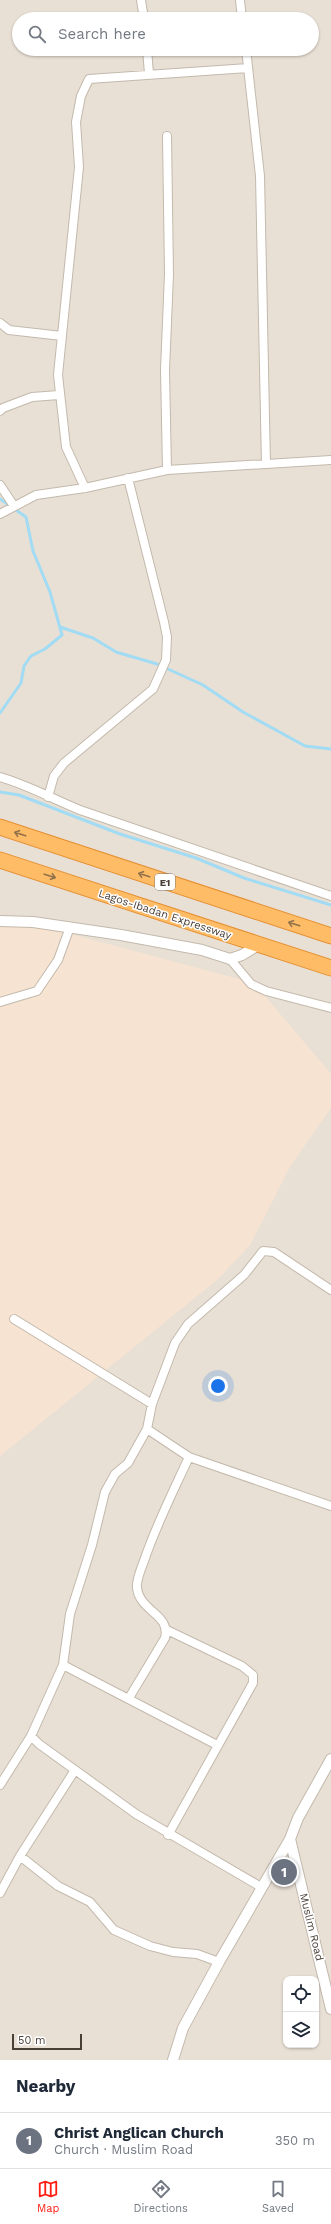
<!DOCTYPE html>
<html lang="en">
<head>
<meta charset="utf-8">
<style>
	:root { --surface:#fff; --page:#f6f6f7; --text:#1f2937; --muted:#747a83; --line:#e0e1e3; --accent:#ff1d13 }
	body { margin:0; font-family:"Work Sans",sans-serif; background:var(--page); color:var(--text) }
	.controls { position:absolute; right:12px; bottom:12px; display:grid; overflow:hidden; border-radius:8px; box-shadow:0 1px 3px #0004 }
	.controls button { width:36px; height:36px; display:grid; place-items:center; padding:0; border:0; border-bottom:1px solid var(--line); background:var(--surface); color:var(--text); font:20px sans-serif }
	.scale { position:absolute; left:12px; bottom:10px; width:70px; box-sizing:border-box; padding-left:4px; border:2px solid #483f36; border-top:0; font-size:11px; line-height:14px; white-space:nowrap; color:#483f36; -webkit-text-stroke:3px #fff; paint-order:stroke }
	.you { position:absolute; left:218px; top:1386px; width:14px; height:14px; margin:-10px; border:3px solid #fff; border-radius:50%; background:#1a73e8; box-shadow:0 0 0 6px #1a73e833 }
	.badge { display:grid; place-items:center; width:26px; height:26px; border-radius:50%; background:var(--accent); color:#fff; font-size:13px; font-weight:700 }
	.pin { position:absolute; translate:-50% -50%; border:2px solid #fff; box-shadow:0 1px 4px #0006 }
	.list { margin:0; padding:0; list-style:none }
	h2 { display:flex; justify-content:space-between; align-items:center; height:52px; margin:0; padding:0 16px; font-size:17px }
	h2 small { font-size:13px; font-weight:400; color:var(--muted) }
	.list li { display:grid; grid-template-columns:26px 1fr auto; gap:12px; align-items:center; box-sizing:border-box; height:56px; padding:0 16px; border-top:1px solid var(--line) }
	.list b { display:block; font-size:15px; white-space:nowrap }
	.list p { margin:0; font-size:13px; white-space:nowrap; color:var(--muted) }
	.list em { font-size:13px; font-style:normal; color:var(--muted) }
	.icon { flex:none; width:22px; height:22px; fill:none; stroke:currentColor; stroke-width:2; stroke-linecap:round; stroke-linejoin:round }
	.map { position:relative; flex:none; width:331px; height:2060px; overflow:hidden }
	.search { position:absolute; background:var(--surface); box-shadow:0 1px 3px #0004; left:12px; right:12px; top:12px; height:44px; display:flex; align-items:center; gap:10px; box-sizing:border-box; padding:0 14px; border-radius:22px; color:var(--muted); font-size:15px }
	.sheet { height:108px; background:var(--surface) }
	nav { display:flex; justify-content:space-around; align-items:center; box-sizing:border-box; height:56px; border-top:1px solid var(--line); background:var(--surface); font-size:11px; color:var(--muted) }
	nav a { display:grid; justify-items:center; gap:2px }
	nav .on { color:var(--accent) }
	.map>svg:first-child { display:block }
	.residential { fill:#e9e0d5; fill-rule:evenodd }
	.commercial { fill:#f7e3d1 }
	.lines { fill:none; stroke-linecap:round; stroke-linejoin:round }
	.stream { stroke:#a1dbf4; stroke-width:3 }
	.minor-casing { stroke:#c3b9ac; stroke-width:10 }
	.tertiary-casing { stroke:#c3b9ac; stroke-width:12 }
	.motorway-casing { stroke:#e58f31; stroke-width:17 }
	.minor { stroke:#fff; stroke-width:8 }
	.tertiary { stroke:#fff; stroke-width:10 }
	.motorway { stroke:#ffbc67; stroke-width:15 }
	.oneway { stroke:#91714a }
	.labels { text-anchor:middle; stroke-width:3; stroke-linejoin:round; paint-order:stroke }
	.shield { fill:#fff; stroke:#7f7972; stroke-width:1 }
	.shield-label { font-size:10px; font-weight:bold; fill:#483f36 }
	.street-label { font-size:11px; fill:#483f36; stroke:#fff }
</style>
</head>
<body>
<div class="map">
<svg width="331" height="2060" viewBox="0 0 331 2060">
	<rect width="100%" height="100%" fill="#f4efe7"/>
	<path class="residential" d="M 0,0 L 331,0 L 331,2060 L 0,2060 ZM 19,19 L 312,19 L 312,49 L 19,49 ZM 286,1979 L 316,1979 L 316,2045 L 286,2045 Z"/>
	<path class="commercial" d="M 18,920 L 254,983 L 331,1074 L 331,1108 L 291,1165 L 250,1245 L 218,1279 L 0,1456 L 0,924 Z"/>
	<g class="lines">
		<path class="stream" d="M 0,499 L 26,517 L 33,551 L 50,592 L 62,635 L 45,649 L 31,656 L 24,666 L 21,683 L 0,713
			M 60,627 L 93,638 L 116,652 L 157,664 L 203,685 L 243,712 L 305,746 L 331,749
			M 0,792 L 19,795 L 120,834 L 196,858 L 244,878 L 331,905"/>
		<defs>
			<path id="minor" d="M 141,0 L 144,19
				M 240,0 L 242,19
				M 147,49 L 149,74
				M 246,49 L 260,176 L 266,464
				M 167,136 L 169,274 L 165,370 L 167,470
				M 0,323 L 9,330 L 62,336
				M 0,411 L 3,408 L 32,397 L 59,395
				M 0,485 L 14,506
				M 85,488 L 66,447 L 58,375 L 79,167 L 76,122 L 81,96 L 89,79 L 248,68
				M 0,514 L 36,495 L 85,488 L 167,470 L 331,460
				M 0,777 C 28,785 53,799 80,810 L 331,896
				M 48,797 L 54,776 L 64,763 L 153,689 L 166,660 L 167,637 L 164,622 L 128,478
				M 230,959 L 251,984 L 266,991 L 331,1008
				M 0,1002 L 37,991 L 58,960 L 70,927
				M 14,1319 L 152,1404
				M 147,1429 L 189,1457 L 331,1506
				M 167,1630 L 242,1666 L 253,1675 L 253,1683 L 168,1835
				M 63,1665 L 217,1745
				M 129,1698 L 165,1638 C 171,1614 140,1612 137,1588 C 136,1580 141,1569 144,1561 C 156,1525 173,1492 189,1457
				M 31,1736 L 39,1744 L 136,1814 L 261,1887
				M 0,1785 L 31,1736 L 63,1665 L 70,1614 L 92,1545 L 105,1492 L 115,1474 L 128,1463 L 147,1429 L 152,1404 L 175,1343 L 188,1324 L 244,1275 L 263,1251 L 274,1252 L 331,1290
				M 20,1856 L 58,1886 L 90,1902 L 114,1930 L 150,1946 L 173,1952 L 197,1954 L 219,1962
				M 0,1893 L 20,1856 L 75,1770"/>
			<path id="tertiary" d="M 0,921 L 33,922 L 121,935 L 202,950 L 230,959 L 242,955 L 260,944
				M 331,1759 L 298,1818 L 290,1839 L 331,2009
				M 173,2060 L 183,2028 L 219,1962 L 290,1839"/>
			<path id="motorway" d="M 0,827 L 331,936
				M 0,860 L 331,968"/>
		</defs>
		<use href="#minor" class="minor-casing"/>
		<use href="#tertiary" class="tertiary-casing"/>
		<use href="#motorway" class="motorway-casing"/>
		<use href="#minor" class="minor"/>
		<use href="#tertiary" class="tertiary"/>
		<use href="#motorway" class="motorway"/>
	</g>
	<defs><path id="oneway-shaft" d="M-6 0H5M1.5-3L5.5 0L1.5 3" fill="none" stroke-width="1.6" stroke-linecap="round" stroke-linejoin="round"/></defs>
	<g class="oneway">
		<use href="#oneway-shaft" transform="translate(20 834) rotate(-162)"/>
		<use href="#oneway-shaft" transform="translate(144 875) rotate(-162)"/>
		<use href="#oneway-shaft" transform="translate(50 876) rotate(18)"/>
		<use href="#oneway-shaft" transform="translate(294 924) rotate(-162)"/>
	</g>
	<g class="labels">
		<rect class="shield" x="155" y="874" width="20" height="16" rx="3"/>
		<g class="shield-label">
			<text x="165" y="886">E1</text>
		</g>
		<g class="street-label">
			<text transform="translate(165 914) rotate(18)" y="4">Lagos-Ibadan Expressway</text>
			<text transform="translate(312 1927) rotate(76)" y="4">Muslim Road</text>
		</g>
	</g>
</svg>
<div class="controls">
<button><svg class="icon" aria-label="locate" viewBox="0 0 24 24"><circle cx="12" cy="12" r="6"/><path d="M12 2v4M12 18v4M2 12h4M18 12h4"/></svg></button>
<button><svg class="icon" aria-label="layers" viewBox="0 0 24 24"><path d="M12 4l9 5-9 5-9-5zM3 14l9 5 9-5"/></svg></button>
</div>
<div class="scale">50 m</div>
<div class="you"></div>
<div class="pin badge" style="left:284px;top:1872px;background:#6b7280">1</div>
<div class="search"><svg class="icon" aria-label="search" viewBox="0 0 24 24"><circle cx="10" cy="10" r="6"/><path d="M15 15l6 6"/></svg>Search here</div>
</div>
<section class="sheet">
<h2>Nearby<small></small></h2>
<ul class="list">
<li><span class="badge" style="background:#6b7280">1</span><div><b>Christ Anglican Church</b><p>Church · Muslim Road</p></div><em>350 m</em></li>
</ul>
</section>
<nav>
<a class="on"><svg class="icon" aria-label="map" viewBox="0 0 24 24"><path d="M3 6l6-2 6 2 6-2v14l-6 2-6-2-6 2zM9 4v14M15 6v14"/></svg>Map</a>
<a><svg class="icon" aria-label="directions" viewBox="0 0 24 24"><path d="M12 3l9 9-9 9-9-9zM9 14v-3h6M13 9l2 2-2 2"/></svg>Directions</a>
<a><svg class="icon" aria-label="saved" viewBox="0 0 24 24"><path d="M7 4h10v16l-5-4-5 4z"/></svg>Saved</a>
</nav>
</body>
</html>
